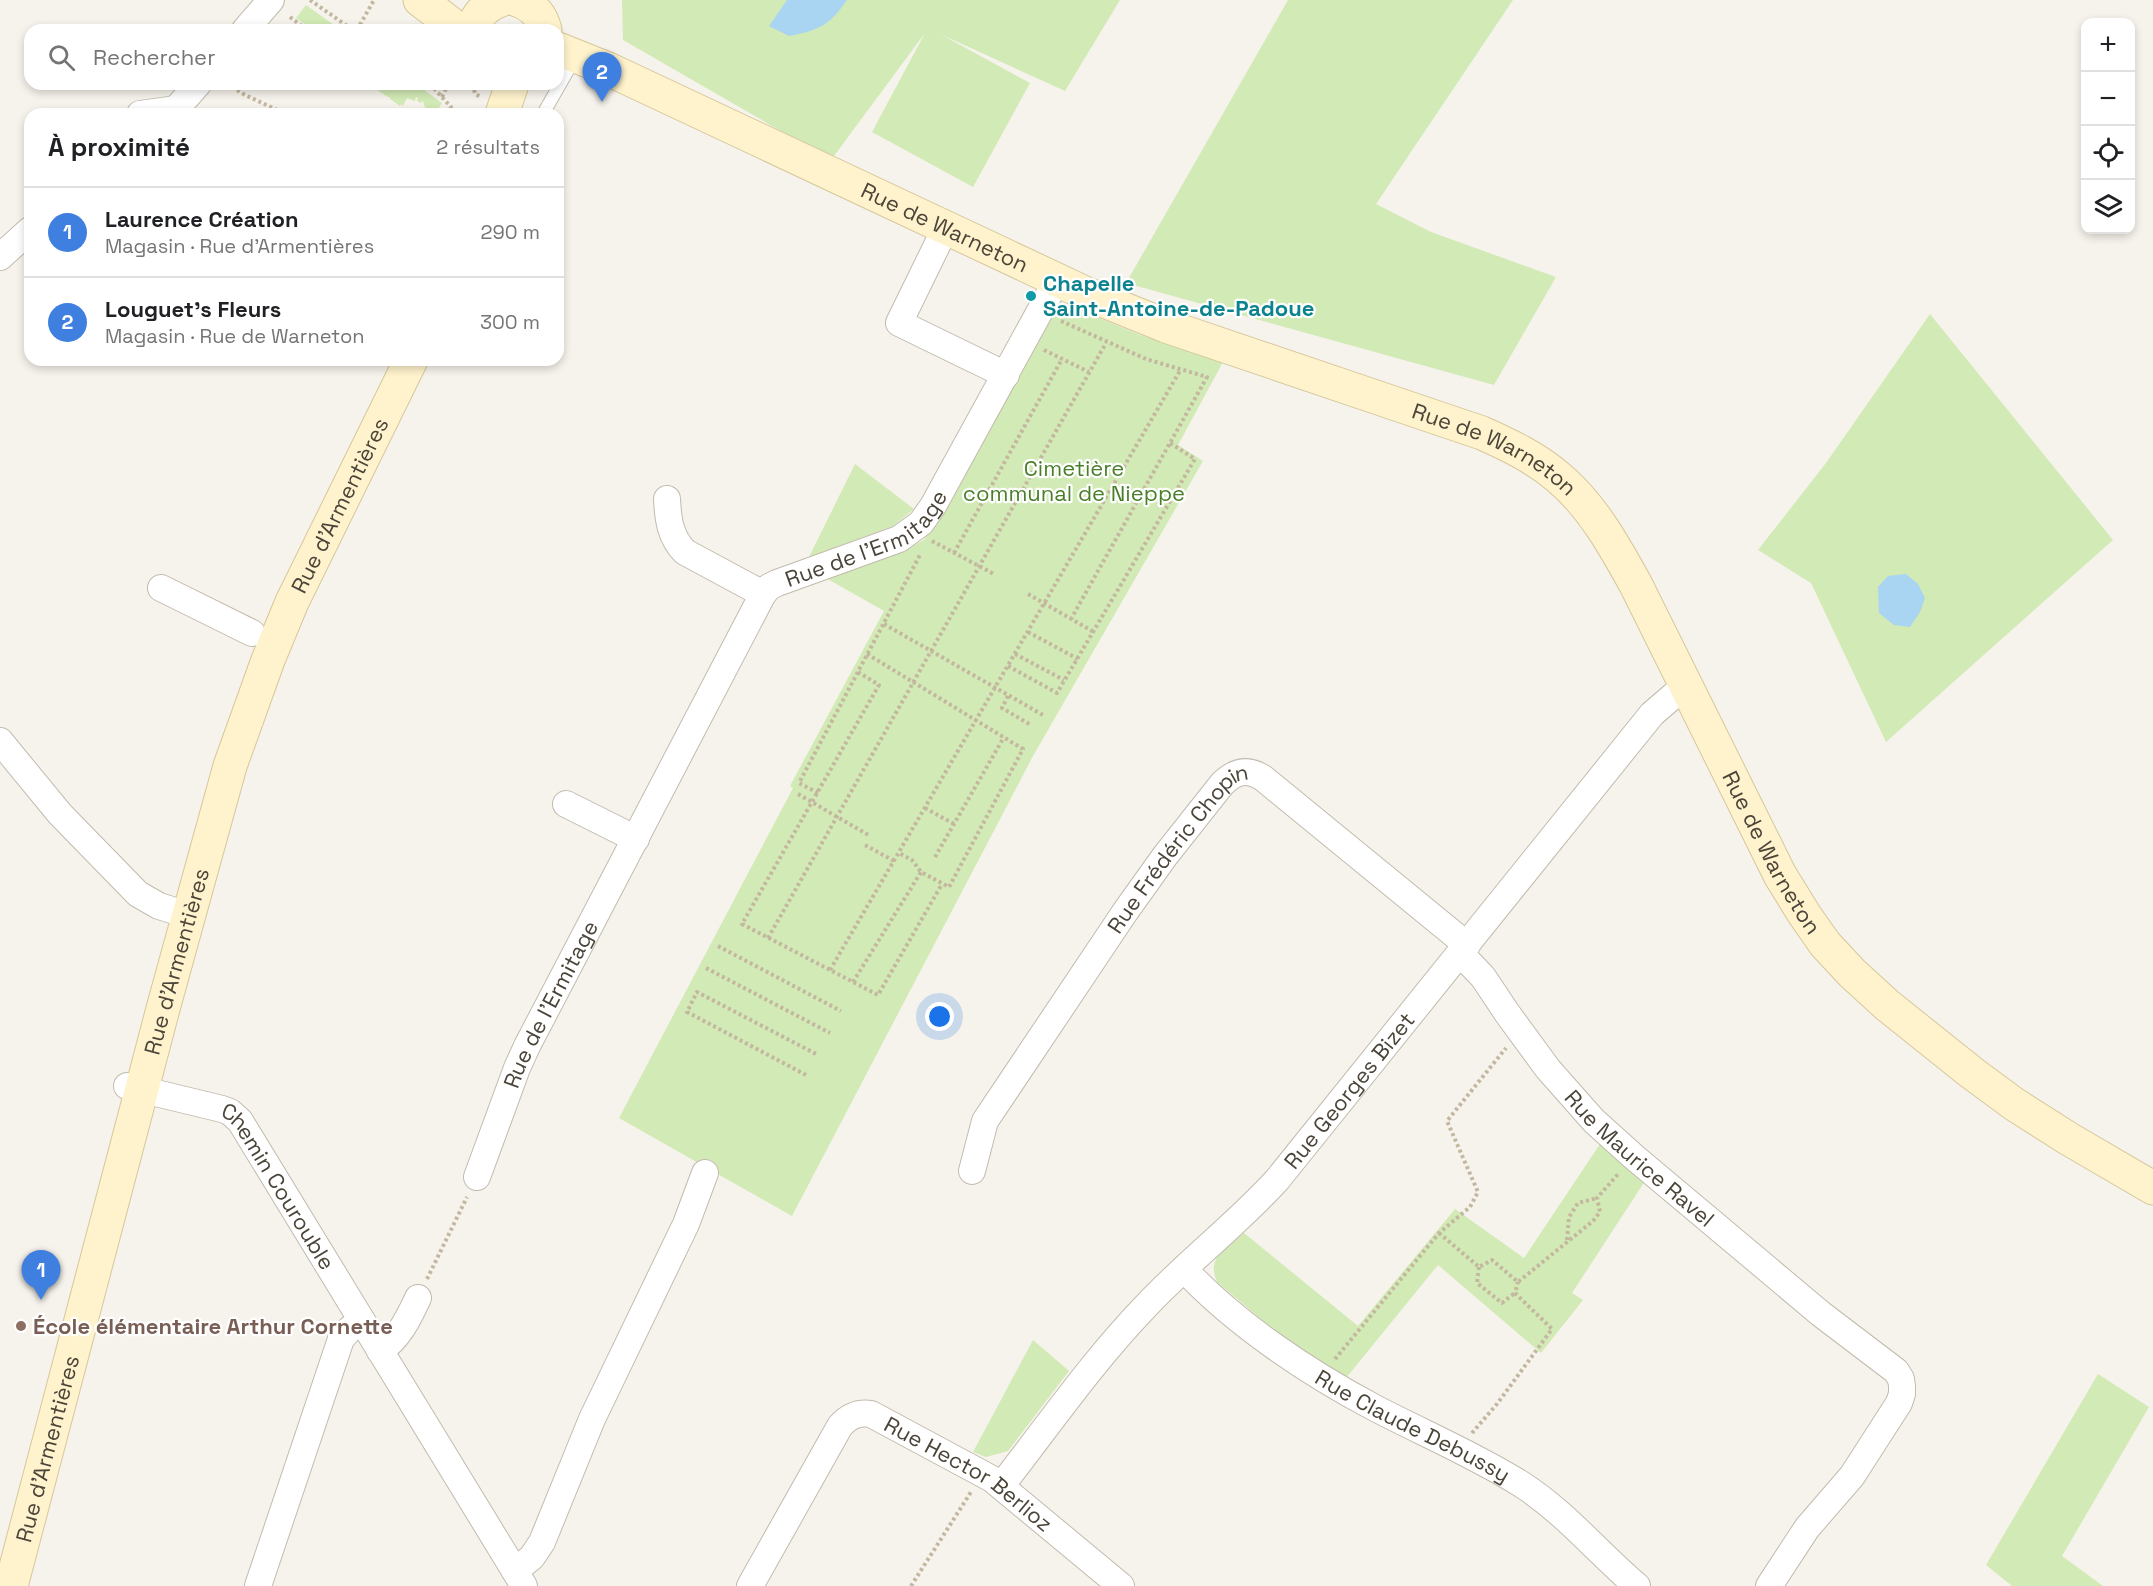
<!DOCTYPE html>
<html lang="fr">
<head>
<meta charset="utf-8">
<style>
	:root { --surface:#fff; --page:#f6f6f6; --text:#202124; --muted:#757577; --line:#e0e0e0; --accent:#fc3f1d }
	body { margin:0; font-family:"Space Grotesk",sans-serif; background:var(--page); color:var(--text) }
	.controls { position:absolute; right:18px; top:18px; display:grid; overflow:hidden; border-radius:12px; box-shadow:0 3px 9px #0003 }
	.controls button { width:54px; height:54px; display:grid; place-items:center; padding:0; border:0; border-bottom:2px solid var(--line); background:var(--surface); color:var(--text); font:30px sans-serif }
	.you { position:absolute; left:940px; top:1017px; width:21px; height:21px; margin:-15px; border:4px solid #fff; border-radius:50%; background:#1a73e8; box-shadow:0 0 0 9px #1a73e833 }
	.badge { display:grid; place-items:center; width:39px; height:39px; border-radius:50%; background:var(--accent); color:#fff; font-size:20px; font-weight:700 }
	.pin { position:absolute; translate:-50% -50px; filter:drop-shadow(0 2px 3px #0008) }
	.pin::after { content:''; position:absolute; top:32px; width:21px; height:18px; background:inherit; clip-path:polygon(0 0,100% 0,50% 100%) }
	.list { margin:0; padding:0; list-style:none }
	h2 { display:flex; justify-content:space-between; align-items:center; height:78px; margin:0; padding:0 24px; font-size:26px }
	h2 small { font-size:20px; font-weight:400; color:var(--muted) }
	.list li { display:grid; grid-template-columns:39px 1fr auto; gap:18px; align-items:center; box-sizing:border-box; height:90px; padding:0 24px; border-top:2px solid var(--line) }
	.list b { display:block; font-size:22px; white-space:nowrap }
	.list p { margin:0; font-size:20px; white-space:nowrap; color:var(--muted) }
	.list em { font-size:20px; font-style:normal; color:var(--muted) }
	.icon { flex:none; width:33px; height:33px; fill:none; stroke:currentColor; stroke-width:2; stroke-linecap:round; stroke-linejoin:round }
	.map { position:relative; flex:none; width:2153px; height:1586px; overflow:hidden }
	.search { position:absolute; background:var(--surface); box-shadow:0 3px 9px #0003; left:24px; top:24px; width:540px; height:66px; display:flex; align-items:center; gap:15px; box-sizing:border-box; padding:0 21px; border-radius:18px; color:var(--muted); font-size:22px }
	.panel { position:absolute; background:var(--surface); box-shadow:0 3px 9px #0003; left:24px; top:108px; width:540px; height:258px; border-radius:18px }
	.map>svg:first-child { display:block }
	.green { fill:#d2eab5 }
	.water { fill:#a9d4f2 }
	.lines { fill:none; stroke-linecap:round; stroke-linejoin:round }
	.lane-casing { stroke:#c2bbae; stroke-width:14 }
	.street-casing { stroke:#c2bbae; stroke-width:28 }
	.secondary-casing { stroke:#d6c79b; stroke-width:35 }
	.path { stroke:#c4b79f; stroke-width:4; stroke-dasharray:3 3; stroke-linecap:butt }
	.lane { stroke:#fff; stroke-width:12 }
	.street { stroke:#fff; stroke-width:26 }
	.secondary { stroke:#fff3cd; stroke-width:33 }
	.culture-dot { fill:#0f9aa8; stroke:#fff; stroke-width:2 }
	.education-dot { fill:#8d6e63; stroke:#fff; stroke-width:2 }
	.labels { text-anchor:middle; stroke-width:4.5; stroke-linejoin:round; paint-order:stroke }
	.street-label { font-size:22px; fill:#4b4439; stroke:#fff }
	.culture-label { font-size:22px; font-weight:bold; fill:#0d838f; stroke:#fff; text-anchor:start }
	.park-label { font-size:22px; fill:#4a7f2a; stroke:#fff }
	.education-label { font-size:22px; font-weight:bold; fill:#785e54; stroke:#fff; text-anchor:start }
</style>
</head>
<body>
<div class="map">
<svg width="2153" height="1586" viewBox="0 0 2153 1586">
	<rect width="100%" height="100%" fill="#f6f3ec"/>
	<path class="green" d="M 622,0 L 1120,0 L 1065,91 L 940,34 L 1030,83 L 973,187 L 872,132 L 925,33 L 831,160 L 623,40 Z
		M 1288,0 L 1513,0 L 1376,204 L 1431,232 L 1556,277 L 1494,385 L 1126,283 Z
		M 306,5 L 341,30 L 313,30 L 296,18 Z
		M 378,84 L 416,84 L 442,103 L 435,114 L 423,114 L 426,111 L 423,101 L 421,103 L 417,101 L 418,98 L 416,97 L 415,101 L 407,98 L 403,106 L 401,104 L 400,106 L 390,99 L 390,97 L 388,97 L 377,90 L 376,86 Z
		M 1058,301 L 1140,335 L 1223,362 L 1178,445 L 1203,461 L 1033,756 L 792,1216 L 619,1118 L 793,788 L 790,786 L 884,611 L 826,578 L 894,555 L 924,540 Z
		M 1930,314 L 2113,540 L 1886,742 L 1811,583 L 1758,550 L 1826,463 Z
		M 855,464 L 914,509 L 893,526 L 809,557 Z
		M 1602,1141 L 1645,1181 L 1572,1293 L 1583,1300 L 1541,1353 L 1438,1265 L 1346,1378 L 1275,1331 L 1217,1282 C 1206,1256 1226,1249 1244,1233 L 1358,1326 L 1455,1209 L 1524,1258 Z
		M 1033,1340 L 1069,1371 L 1008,1451 L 986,1457 L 973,1452 Z
		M 2098,1374 L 2149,1407 L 2062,1556 L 2103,1586 L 2012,1586 L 1986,1565 Z"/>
	<path class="water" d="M 787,0 L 847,0 C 829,26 819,30 789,36 L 769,26 Z
		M 1906,574 L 1918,584 L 1925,598 L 1920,612 L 1910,627 L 1894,625 L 1879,613 L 1878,587 L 1888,576 Z"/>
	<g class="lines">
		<defs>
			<path id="lane" d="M 543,114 L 575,58"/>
			<g id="street">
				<path d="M 245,30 L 271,0"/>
				<path d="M 176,109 L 198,84"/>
				<path d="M 140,114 L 176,109"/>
				<path d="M 945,229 L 899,323 L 1006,375"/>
				<path d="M 0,257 L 30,230"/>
				<path d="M 667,499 C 668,519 670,537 685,552 L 763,594"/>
				<path d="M 161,588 L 252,633"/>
				<path d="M 0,741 L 60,814 L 138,894 L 159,906 L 188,915"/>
				<path d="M 566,804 L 636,839"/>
				<path id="s1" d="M 1460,953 L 1483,977 L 1507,1013 L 1548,1069 L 1594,1121 L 1634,1157 L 1821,1314 L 1896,1371 L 1901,1379 L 1902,1386 L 1902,1394 L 1899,1403 L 1852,1476 L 1807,1528 L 1769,1586"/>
				<path id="s2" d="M 127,1086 L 222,1109 L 230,1112 L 240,1121 L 524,1586"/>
				<path id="s3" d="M 972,1171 L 985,1121 L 1125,912 L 1165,856 L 1222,784 C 1235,771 1247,768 1263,778 L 1467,945"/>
				<path id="s4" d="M 477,1177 L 517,1068 L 527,1046 L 763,594 L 769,587 L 777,583 L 899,539 L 921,523 L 933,506 L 1057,280"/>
				<path id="s5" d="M 1184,1269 C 1235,1324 1309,1373 1375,1408 C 1423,1433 1475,1455 1521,1484 C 1565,1512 1598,1553 1637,1586"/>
				<path d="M 380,1351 C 400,1337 408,1319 418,1298"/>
				<path id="s6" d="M 1001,1486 C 1048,1426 1092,1362 1145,1307 C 1187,1262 1236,1225 1277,1180 L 1652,714 L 1673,696 L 1687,687"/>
				<path d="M 515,1571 L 532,1557 L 542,1542 L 592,1419 L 686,1224 L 705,1173"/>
				<path d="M 258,1586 L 341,1339 L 350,1329 L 362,1321"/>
				<path id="s7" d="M 750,1586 L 840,1426 C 849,1416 858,1412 871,1414 L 992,1479 L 1121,1586"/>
			</g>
			<g id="secondary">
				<path d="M 420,0 L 459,30"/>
				<path d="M 517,0 C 532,5 541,14 545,30"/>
				<path d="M 473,30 C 476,15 486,5 501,0"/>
				<path id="s8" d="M 558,49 L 608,69 L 1087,294 L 1166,326 L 1482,433 C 1509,445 1536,458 1558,477 C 1592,505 1615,547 1636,585 L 1780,875 L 1804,914 L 1825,944 L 1852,973 L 1887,1005 L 1972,1073 L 2014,1104 L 2069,1139 L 2153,1188"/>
				<path d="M 502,114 L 512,84"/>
				<path id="s9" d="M 11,1586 L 164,1005 L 230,766 L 268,660 L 292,602 L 411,360"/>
			</g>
		</defs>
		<use href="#lane" class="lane-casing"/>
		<use href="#street" class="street-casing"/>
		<use href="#secondary" class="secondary-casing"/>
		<path class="path" d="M 310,0 L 353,30
			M 290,17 L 307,30
			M 357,30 L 374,0
			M 430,84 L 451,107 L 448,114
			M 473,84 L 475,94 L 481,97
			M 371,85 L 372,84
			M 232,87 L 245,95 L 286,114
			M 442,97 L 448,84
			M 1061,321 L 1146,359 L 1207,377 L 1071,619
			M 1044,350 L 1089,372
			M 932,541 L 994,574
			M 954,553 L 1062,359
			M 1028,594 L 1094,632
			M 884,624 L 1043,715
			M 1028,632 L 1078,659
			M 867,654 L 1023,749 L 949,887 L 921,872 L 912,860 L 899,853
			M 1015,654 L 1064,680
			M 1008,666 L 1057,693 L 1195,459 L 1170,443
			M 858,672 L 879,685 L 742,924 L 878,995 L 942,884
			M 1008,696 L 1002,708 L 1031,725
			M 818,793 L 799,783 L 921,553
			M 798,794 L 870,836
			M 925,808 L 954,824
			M 865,845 L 894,861
			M 935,857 L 1004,737
			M 768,938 L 1106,343
			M 718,946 L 841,1011
			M 706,968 L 830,1033
			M 830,970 L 1181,369
			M 853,982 L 921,872
			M 806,1075 L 687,1012 L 697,992 L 818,1055
			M 1439,1233 L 1479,1267 L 1492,1260 L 1518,1282 L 1593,1221 L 1600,1212 L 1597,1198 L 1619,1173
			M 1567,1240 L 1569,1217 L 1578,1203 L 1597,1198
			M 1479,1267 L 1477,1283 L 1502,1303 L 1515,1293
			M 427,1279 L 467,1197
			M 1335,1359 L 1439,1233 L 1470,1207 L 1478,1192 L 1447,1121 L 1506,1048
			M 1472,1433 L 1497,1404 L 1552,1329 L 1515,1293 L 1518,1282
			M 911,1586 L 971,1492"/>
		<use href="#lane" class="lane"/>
		<use href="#street" class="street"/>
		<use href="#secondary" class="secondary"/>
	</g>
	<circle class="culture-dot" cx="1031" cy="296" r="6"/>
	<circle class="education-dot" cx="21" cy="1326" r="6"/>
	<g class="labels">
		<g class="street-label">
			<text dy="8" stroke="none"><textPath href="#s8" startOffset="426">Rue de Warneton</textPath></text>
			<text dy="8" stroke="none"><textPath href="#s8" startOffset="1020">Rue de Warneton</textPath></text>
			<text dy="8" stroke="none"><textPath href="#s9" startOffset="1132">Rue d'Armentières</textPath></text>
			<text dy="8" stroke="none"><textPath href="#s4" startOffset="770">Rue de l'Ermitage</textPath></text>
			<text dy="8" stroke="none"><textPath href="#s8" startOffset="1524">Rue de Warneton</textPath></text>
			<text dy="8" stroke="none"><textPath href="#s3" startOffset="387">Rue Frédéric Chopin</textPath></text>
			<text dy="8" stroke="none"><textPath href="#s9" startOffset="646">Rue d'Armentières</textPath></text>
			<text dy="8" stroke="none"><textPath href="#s4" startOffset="188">Rue de l'Ermitage</textPath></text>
			<text dy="8" stroke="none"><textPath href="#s6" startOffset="528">Rue Georges Bizet</textPath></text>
			<text dy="8" stroke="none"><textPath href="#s1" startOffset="274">Rue Maurice Ravel</textPath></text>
			<text dy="8" stroke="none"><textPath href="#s2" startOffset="195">Chemin Courouble</textPath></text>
			<text dy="8" stroke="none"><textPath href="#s5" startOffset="279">Rue Claude Debussy</textPath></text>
			<text dy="8" stroke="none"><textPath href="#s9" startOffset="142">Rue d'Armentières</textPath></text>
			<text dy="8" stroke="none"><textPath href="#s7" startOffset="333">Rue Hector Berlioz</textPath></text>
		</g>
		<g class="culture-label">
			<text x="1043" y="291">Chapelle<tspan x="1043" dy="25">Saint-Antoine-de-Padoue</tspan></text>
		</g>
		<g class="park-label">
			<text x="1074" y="476">Cimetière<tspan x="1074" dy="25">communal de Nieppe</tspan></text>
		</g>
		<g class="education-label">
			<text x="33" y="1334">École élémentaire Arthur Cornette</text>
		</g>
	</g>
</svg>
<div class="controls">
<button>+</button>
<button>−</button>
<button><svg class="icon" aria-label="locate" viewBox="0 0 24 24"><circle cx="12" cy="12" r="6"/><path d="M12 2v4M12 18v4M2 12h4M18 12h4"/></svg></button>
<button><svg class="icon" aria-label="layers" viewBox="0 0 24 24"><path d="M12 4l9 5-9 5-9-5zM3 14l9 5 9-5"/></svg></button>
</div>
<div class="you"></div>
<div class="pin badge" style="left:41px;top:1300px;background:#3f7fe0">1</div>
<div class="pin badge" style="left:602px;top:102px;background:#3f7fe0">2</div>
<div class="search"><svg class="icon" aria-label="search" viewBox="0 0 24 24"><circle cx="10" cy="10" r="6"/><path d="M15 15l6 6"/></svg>Rechercher</div>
<section class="panel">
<h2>À proximité<small>2 résultats</small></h2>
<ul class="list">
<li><span class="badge" style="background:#3f7fe0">1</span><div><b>Laurence Création</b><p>Magasin · Rue d'Armentières</p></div><em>290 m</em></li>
<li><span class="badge" style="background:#3f7fe0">2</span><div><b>Louguet's Fleurs</b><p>Magasin · Rue de Warneton</p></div><em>300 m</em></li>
</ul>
</section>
</div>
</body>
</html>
